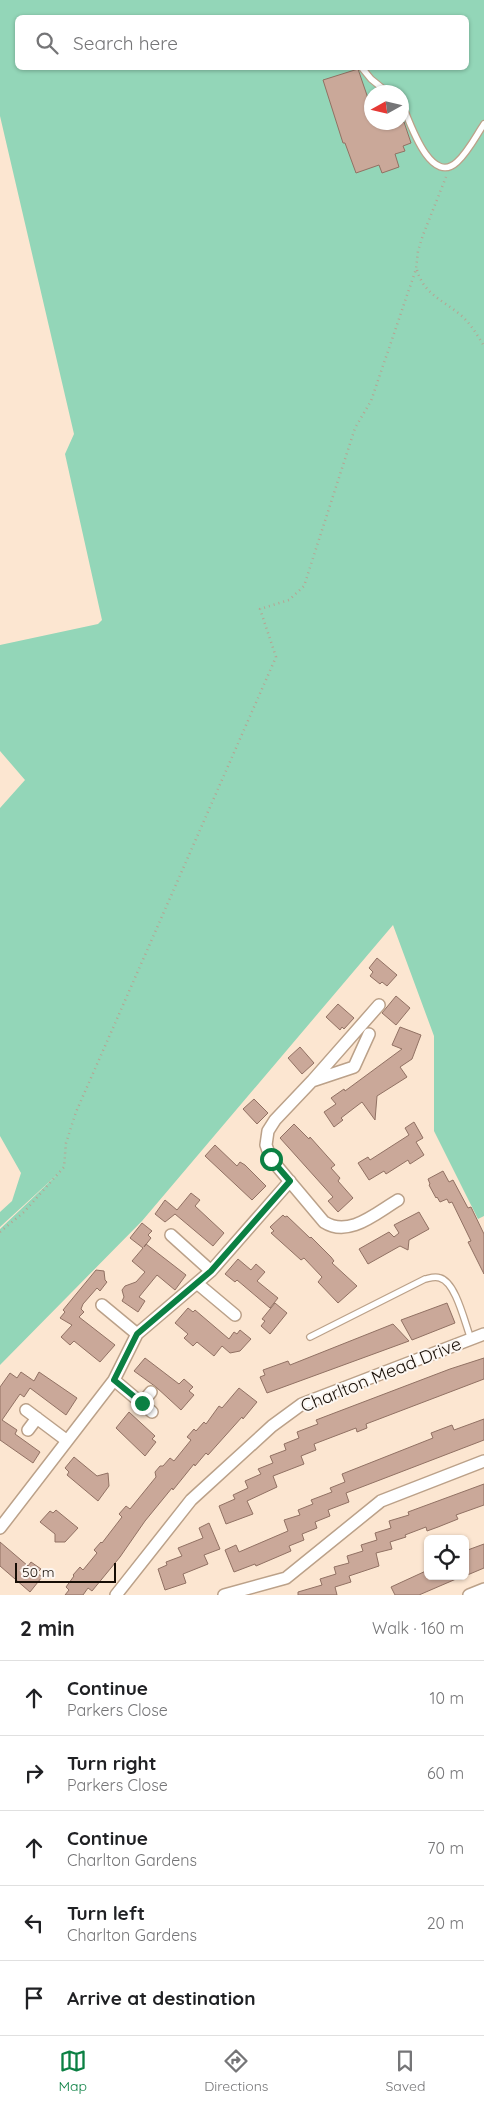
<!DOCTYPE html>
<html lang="en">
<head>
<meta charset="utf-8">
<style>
	:root { --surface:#fff; --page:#f6f6f6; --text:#202124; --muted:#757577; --line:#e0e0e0; --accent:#0b8043 }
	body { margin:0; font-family:Quicksand,sans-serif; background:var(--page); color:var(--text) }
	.controls { position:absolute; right:15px; bottom:15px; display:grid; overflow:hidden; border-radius:8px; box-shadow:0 1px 4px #0004 }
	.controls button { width:45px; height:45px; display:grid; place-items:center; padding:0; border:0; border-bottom:1px solid var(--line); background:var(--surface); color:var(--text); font:25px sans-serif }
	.compass { position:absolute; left:364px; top:85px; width:45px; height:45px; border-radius:50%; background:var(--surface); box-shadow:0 1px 4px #0004; rotate:262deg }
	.scale { position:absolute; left:15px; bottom:12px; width:101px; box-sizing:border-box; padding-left:5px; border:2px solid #170e06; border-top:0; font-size:14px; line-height:18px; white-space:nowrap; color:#170e06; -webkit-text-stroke:4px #fcf6f1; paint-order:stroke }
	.stop { position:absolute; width:15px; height:15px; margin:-11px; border:4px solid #0b8043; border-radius:50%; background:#fff }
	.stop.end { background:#0b8043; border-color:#fff; box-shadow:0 1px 5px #0008 }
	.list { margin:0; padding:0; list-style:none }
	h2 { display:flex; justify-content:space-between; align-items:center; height:65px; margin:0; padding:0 20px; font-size:21px }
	h2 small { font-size:16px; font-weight:400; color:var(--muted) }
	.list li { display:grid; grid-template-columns:32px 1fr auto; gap:15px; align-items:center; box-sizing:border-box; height:75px; padding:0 20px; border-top:1px solid var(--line) }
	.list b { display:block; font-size:19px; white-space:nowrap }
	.list p { margin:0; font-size:16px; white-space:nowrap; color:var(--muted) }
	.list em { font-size:16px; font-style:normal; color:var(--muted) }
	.icon { flex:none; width:28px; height:28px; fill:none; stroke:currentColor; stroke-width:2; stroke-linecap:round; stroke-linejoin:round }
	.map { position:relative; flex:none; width:484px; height:1595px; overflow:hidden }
	.search { position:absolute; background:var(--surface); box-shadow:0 1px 4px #0004; left:15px; right:15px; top:15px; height:55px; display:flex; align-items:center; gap:12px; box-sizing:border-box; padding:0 18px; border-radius:8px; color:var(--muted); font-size:19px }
	.sheet { height:440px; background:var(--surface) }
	nav { display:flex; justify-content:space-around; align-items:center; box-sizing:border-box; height:70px; border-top:1px solid var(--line); background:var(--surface); font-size:14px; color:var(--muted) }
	nav a { display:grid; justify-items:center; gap:2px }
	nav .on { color:var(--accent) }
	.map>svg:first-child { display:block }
	.green { fill:#93d6b8; fill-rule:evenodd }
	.building { fill:#caa899; stroke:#917163 }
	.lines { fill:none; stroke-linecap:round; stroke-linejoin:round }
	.service-casing { stroke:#bba189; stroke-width:8 }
	.minor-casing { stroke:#bba189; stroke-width:14 }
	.path { stroke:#b6a493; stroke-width:2.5; stroke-dasharray:1 4; stroke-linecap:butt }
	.service { stroke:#fff; stroke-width:5.5 }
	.minor { stroke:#fff; stroke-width:11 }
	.route { stroke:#0b8043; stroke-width:6 }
	.labels { text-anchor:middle; stroke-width:4; stroke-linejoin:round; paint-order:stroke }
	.street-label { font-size:18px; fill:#170e06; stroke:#fcf6f1 }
</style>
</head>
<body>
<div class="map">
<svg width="484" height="1595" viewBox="0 0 484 1595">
	<rect width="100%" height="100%" fill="#fce6d1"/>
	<path class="green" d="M 0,0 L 484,0 L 484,1216 L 478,1219 L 434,1131 L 434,1036 L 393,925 L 142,1221 L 0,1365 L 0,1229 L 60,1172 L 0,1227 L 0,1212 L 12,1201 L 21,1173 L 0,1136 L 0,808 L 25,780 L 0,751 L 0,645 L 98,624 L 102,620 L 65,454 L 74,434 L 0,116 ZM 18,18 L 466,18 L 466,68 L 18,68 ZM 372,92 L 402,92 L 402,122 L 372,122 Z"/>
	<path class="building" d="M 358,69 L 372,110 L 372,122 L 404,122 L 411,143 L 403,146 L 405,151 L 395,154 L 399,167 L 382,173 L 379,165 L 356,173 L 345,143 L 343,143 L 323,80 Z
		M 377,958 L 397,975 L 387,986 L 382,982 L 380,984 L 370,976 L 373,972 L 369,968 Z
		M 396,996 L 410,1008 L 396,1025 L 382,1013 Z
		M 338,1004 L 354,1018 L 344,1029 L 342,1027 L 340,1030 L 326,1017 Z
		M 400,1027 L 421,1035 L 412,1059 L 400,1067 L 407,1077 L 377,1096 L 375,1120 L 362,1102 L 341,1118 L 343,1120 L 334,1127 L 324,1112 L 336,1104 L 331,1098 L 344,1089 L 345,1091 L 402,1049 L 392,1045 Z
		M 300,1047 L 314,1063 L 302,1074 L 288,1058 Z
		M 254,1099 L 268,1113 L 257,1124 L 243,1109 Z
		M 414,1122 L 423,1138 L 416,1142 L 424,1155 L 410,1164 L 408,1160 L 386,1174 L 384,1171 L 369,1180 L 358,1163 L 368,1157 L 370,1160 L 409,1135 L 405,1128 Z
		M 294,1124 L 309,1139 L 310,1137 L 335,1165 L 331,1168 L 340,1178 L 338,1181 L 353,1198 L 338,1212 L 328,1201 L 333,1197 L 280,1138 Z
		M 215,1145 L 237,1166 L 240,1162 L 245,1165 L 266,1186 L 252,1200 L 205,1156 Z
		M 443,1171 L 449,1182 L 453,1180 L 468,1208 L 471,1207 L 484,1234 L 484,1274 L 468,1242 L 471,1241 L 452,1202 L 449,1203 L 447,1199 L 440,1202 L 437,1197 L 436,1198 L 429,1185 L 430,1184 L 428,1179 Z
		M 191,1193 L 200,1200 L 195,1206 L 224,1233 L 213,1246 L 175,1214 L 165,1222 L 155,1214 L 165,1200 L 177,1210 Z
		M 419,1212 L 429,1229 L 409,1240 L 408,1250 L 400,1246 L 368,1264 L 359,1249 L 389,1232 L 394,1237 L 399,1233 L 394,1225 Z
		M 283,1215 L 285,1217 L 287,1216 L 310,1238 L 311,1237 L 331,1257 L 334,1261 L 332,1263 L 357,1286 L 338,1303 L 318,1282 L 322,1277 L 304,1258 L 301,1260 L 271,1233 L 274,1231 L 270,1227 Z
		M 142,1223 L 152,1231 L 148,1235 L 151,1238 L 144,1247 L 146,1244 L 186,1275 L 175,1290 L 157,1275 L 139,1297 L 145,1301 L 138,1312 L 122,1301 L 124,1297 L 122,1290 L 125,1286 L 136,1282 L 145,1272 L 132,1261 L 143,1248 L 130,1238 Z
		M 238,1259 L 251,1270 L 256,1264 L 265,1272 L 257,1281 L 278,1298 L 270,1308 L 237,1280 L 235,1282 L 225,1274 Z
		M 96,1270 L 104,1271 L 105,1280 L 107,1282 L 100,1291 L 97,1288 L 83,1304 L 81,1309 L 84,1312 L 79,1317 L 115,1345 L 100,1362 L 74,1341 L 70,1345 L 61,1337 L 72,1325 L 60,1318 L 65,1312 L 63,1310 Z
		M 275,1303 L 287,1313 L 270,1334 L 261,1326 L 265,1321 L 262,1319 Z
		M 447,1303 L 455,1323 L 412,1340 L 401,1320 Z
		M 188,1308 L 193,1312 L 195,1310 L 229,1339 L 234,1332 L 237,1334 L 240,1330 L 251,1339 L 240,1351 L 230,1353 L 222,1346 L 214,1356 L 197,1342 L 193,1346 L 184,1338 L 188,1334 L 175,1323 Z
		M 393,1324 L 409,1341 L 267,1393 L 260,1377 L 265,1375 L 263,1370 L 288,1361 L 290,1365 Z
		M 145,1358 L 179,1384 L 184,1379 L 193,1387 L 189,1391 L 194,1395 L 181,1410 L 156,1387 L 134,1371 Z
		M 484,1358 L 484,1379 L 366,1424 L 367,1428 L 357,1432 L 356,1428 L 314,1444 L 316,1450 L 301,1456 L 304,1464 L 273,1476 L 277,1487 L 247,1501 L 253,1514 L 226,1524 L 219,1506 L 235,1499 L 233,1495 L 248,1488 L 245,1481 L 261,1474 L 258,1469 L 273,1463 L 270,1456 L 286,1450 L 284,1444 L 299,1438 L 297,1432 L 318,1424 L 316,1420 L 450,1369 Z
		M 21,1372 L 34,1381 L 39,1372 L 77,1398 L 66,1415 L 30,1388 L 24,1397 L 20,1394 L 2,1420 L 17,1430 L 15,1434 L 40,1452 L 33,1463 L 0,1440 L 0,1387 L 10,1373 L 17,1378 Z
		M 239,1388 L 257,1402 L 243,1419 L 242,1417 L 208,1455 L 206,1453 L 195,1466 L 194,1464 L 173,1490 L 172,1488 L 145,1521 L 120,1557 L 92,1591 L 88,1588 L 83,1595 L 65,1595 L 69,1590 L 66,1587 L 74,1576 L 73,1575 L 80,1567 L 83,1570 L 97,1553 L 94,1550 L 101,1542 L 102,1543 L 122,1517 L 119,1514 L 126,1506 L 130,1509 L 156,1477 L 155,1472 L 160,1466 L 163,1466 L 170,1458 L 174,1461 L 191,1440 L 187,1437 L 194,1429 L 196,1431 L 204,1422 L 206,1424 L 219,1406 L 222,1408 Z
		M 129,1412 L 155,1436 L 152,1439 L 156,1442 L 145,1456 L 116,1428 Z
		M 484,1419 L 484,1440 L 346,1493 L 349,1502 L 328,1510 L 330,1516 L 315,1522 L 317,1528 L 302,1534 L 304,1540 L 289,1546 L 291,1551 L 256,1566 L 255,1564 L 234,1572 L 225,1550 L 236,1545 L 239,1552 L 288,1531 L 284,1520 L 300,1515 L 298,1510 L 313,1504 L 311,1500 L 332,1492 L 330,1488 L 345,1482 L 342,1474 L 433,1438 L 431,1433 L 452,1425 L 454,1430 Z
		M 74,1457 L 97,1476 L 108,1473 L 109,1486 L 98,1501 L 67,1475 L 69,1472 L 65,1468 Z
		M 484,1484 L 484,1505 L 456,1515 L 458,1519 L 438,1527 L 427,1531 L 426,1527 L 405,1535 L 406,1537 L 390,1542 L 392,1549 L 376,1553 L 379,1566 L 349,1576 L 351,1582 L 335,1587 L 337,1595 L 298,1595 L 298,1592 L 322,1585 L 320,1579 L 336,1574 L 334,1567 L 349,1563 L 347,1556 L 363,1551 L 361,1545 L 377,1540 L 375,1533 L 391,1528 L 389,1521 L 409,1515 L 408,1512 Z
		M 56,1510 L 78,1528 L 65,1542 L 55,1542 L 55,1534 L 40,1522 L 50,1511 L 53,1513 Z
		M 209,1523 L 220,1549 L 204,1555 L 208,1564 L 183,1574 L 186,1583 L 165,1590 L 158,1569 L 167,1565 L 166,1562 L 182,1556 L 178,1548 L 203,1538 L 199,1528 Z
		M 0,1542 L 28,1566 L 31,1562 L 41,1569 L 37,1573 L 42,1577 L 30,1592 L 0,1566 Z
		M 484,1544 L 484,1568 L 465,1576 L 465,1551 Z
		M 428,1570 L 428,1576 L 463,1576 L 419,1595 L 395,1595 L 391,1587 Z"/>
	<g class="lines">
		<defs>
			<path id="service" d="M 362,68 L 371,79 L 387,92
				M 402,104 C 409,120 430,187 457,162 C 468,152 476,136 484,124
				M 310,1337 L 425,1279 C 430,1278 435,1276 440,1278 C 456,1282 465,1324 471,1339"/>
			<path id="minor" d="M 369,1034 L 354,1067 L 312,1081 L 275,1120 L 268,1131 L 266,1145 L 271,1159 L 324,1222 C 349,1238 376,1213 398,1200
				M 313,1080 L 379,1005
				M 171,1235 L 211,1271
				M 198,1284 L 235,1315
				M 102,1305 L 137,1334
				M 114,1380 L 152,1412
				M 142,1403 L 151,1392
				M 26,1410 L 66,1440
				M 28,1430 L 37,1418
				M 0,1528 L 114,1380 L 137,1334 L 211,1271 L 290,1181
				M 116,1595 L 191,1500 L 272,1426 L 302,1404 L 484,1334
				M 224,1595 L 286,1578 L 381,1501 L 484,1461
				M 469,1595 L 484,1589"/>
		</defs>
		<use href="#service" class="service-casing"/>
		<use href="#minor" class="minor-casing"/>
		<path class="path" d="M 417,270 C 424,295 445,301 463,317 C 472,326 478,336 484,346
			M 0,1232 L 24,1212 L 64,1167 L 66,1143 L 76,1112 L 276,657 L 260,609 L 289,600 L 304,586 L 355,428 L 371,401 L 416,269 L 418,251 L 423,235 L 446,177"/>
		<use href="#service" class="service"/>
		<use href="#minor" class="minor"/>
	</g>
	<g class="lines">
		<path class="route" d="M 142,1403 L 114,1380 L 137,1334 L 211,1271 L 290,1181 L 271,1159"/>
	</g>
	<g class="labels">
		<g class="street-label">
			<text transform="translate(381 1375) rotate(-22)" y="6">Charlton Mead Drive</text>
		</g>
	</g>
</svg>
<div class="controls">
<button><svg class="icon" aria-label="locate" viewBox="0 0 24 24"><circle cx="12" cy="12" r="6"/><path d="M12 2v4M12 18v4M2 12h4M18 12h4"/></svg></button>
</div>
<svg class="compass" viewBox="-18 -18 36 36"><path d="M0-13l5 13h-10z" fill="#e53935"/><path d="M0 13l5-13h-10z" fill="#757577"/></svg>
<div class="scale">50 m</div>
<div class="stop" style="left:271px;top:1159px"></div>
<div class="stop end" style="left:142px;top:1403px"></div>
<div class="search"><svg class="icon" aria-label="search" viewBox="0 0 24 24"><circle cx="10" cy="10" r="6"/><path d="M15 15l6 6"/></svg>Search here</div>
</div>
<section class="sheet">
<h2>2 min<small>Walk · 160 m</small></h2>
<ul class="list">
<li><svg class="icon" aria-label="ahead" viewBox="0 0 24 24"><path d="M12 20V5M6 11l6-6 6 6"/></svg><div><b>Continue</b><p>Parkers Close</p></div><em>10 m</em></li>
<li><svg class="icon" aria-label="right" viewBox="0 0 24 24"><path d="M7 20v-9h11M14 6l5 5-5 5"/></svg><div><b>Turn right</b><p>Parkers Close</p></div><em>60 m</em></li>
<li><svg class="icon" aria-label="ahead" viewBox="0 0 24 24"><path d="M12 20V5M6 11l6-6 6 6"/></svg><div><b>Continue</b><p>Charlton Gardens</p></div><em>70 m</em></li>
<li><svg class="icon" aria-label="left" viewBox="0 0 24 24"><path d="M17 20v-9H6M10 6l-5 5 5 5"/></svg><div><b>Turn left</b><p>Charlton Gardens</p></div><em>20 m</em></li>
<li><svg class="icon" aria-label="arrive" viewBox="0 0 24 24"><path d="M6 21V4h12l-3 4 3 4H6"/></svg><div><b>Arrive at destination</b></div></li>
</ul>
</section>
<nav>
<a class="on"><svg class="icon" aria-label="map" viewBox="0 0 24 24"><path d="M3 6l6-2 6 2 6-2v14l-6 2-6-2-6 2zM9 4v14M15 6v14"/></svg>Map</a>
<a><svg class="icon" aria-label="directions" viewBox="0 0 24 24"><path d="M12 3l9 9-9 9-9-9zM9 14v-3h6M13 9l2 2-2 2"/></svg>Directions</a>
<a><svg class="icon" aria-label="saved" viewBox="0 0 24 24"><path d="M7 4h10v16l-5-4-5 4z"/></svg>Saved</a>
</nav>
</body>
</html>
